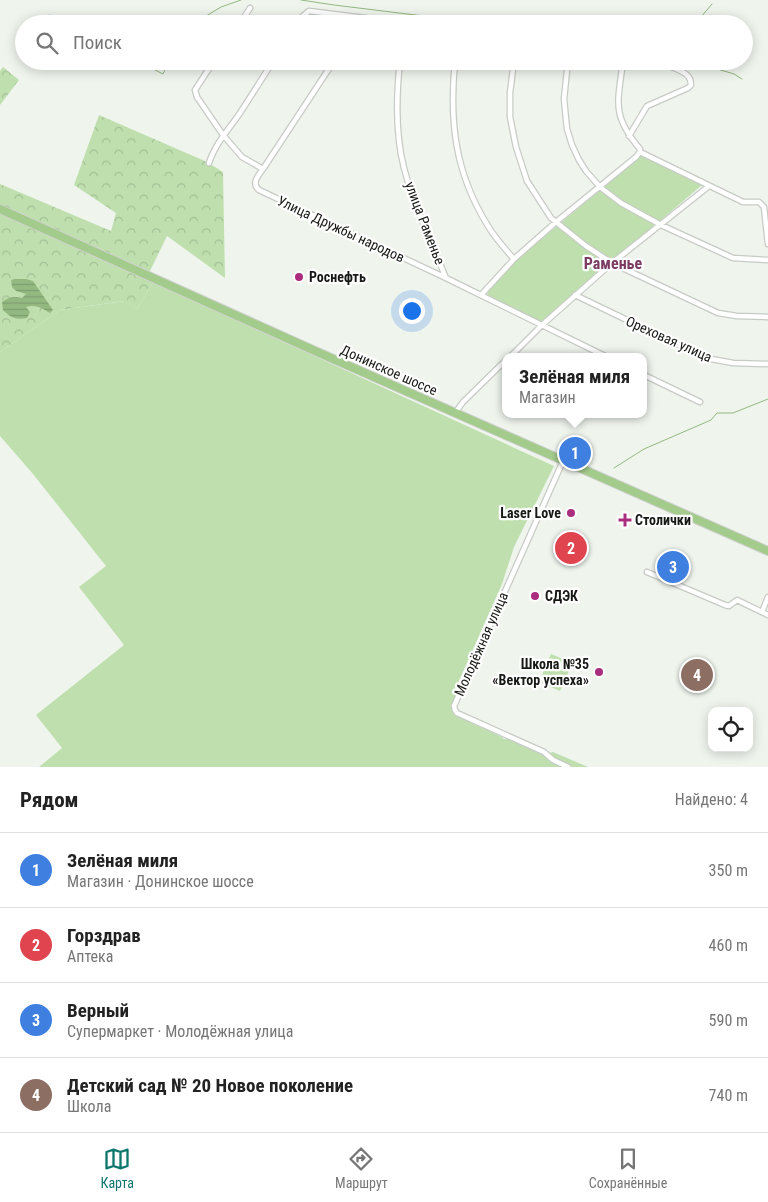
<!DOCTYPE html>
<html lang="ru">
<head>
<meta charset="utf-8">
<style>
	:root { --surface:#fff; --page:#f2f2f2; --text:#222; --muted:#767676; --line:#e0e0e0; --accent:#0f766e }
	body { margin:0; font-family:"Roboto Condensed",sans-serif; background:var(--page); color:var(--text) }
	.controls { position:absolute; right:15px; bottom:15px; display:grid; overflow:hidden; border-radius:10px; box-shadow:0 2px 12px #0003 }
	.controls button { width:45px; height:45px; display:grid; place-items:center; padding:0; border:0; border-bottom:1px solid var(--line); background:var(--surface); color:var(--text); font:25px sans-serif }
	.you { position:absolute; left:411px; top:310px; width:18px; height:18px; margin:-12px; border:4px solid #fff; border-radius:50%; background:#1a73e8; box-shadow:0 0 0 8px #1a73e833 }
	.badge { display:grid; place-items:center; width:32px; height:32px; border-radius:50%; background:var(--accent); color:#fff; font-size:16px; font-weight:700 }
	.pin { position:absolute; translate:-50% -50%; border:2px solid #fff; box-shadow:0 1px 5px #0006 }
	.popup { position:absolute; left:502px; top:353px; width:145px; height:65px; box-sizing:border-box; display:grid; place-content:center; border-radius:10px; background:var(--surface); filter:drop-shadow(0 1px 4px #0005); font-size:16px; white-space:nowrap; color:var(--muted) }
	.popup b { font-size:19px; color:var(--text) }
	.popup::after { content:''; position:absolute; left:50%; top:100%; margin-left:-10px; border:10px solid transparent; border-top-color:var(--surface) }
	.list { margin:0; padding:0; list-style:none }
	h2 { display:flex; justify-content:space-between; align-items:center; height:65px; margin:0; padding:0 20px; font-size:21px }
	h2 small { font-size:16px; font-weight:400; color:var(--muted) }
	.list li { display:grid; grid-template-columns:32px 1fr auto; gap:15px; align-items:center; box-sizing:border-box; height:75px; padding:0 20px; border-top:1px solid var(--line) }
	.list b { display:block; font-size:19px; white-space:nowrap }
	.list p { margin:0; font-size:16px; white-space:nowrap; color:var(--muted) }
	.list em { font-size:16px; font-style:normal; color:var(--muted) }
	.icon { flex:none; width:28px; height:28px; fill:none; stroke:currentColor; stroke-width:2; stroke-linecap:round; stroke-linejoin:round }
	.map { position:relative; flex:none; width:768px; height:767px; overflow:hidden }
	.search { position:absolute; background:var(--surface); box-shadow:0 2px 12px #0003; left:15px; right:15px; top:15px; height:55px; display:flex; align-items:center; gap:12px; box-sizing:border-box; padding:0 18px; border-radius:28px; color:var(--muted); font-size:19px }
	.sheet { height:365px; background:var(--surface) }
	nav { display:flex; justify-content:space-around; align-items:center; box-sizing:border-box; height:70px; border-top:1px solid var(--line); background:var(--surface); font-size:14px; color:var(--muted) }
	nav a { display:grid; justify-items:center; gap:2px }
	nav .on { color:var(--accent) }
	.map>svg:first-child { display:block }
	.grass { fill:#bfe0ae }
	.forest { fill:url(#forest-crowns) }
	.water { fill:url(#water-rules) }
	.lines { fill:none; stroke-linecap:round; stroke-linejoin:round }
	.stream { stroke:#93b981; stroke-width:1 }
	.minor-casing { stroke:#c7cbc5; stroke-width:7 }
	.primary-casing { stroke:#d1d1d0; stroke-width:10 }
	.minor { stroke:#fff; stroke-width:4.5 }
	.primary { stroke:#a3cb8b; stroke-width:8 }
	.poi-dot { fill:#aa2d7e; stroke:#fff; stroke-width:2 }
	.labels { text-anchor:middle; stroke-width:4.5; stroke-linejoin:round; paint-order:stroke }
	.street-label { font-size:14px; fill:#171916; stroke:#fff }
	.poi-label { font-size:14px; font-weight:bold; fill:#171916; stroke:#fff; text-anchor:start }
	.quarter-label { font-size:16px; font-weight:bold; fill:#7c3c62; stroke:#fff }
</style>
</head>
<body>
<div class="map">
<svg width="768" height="767" viewBox="0 0 768 767">
	<defs>
		<pattern id="forest-crowns" width="20" height="18" patternUnits="userSpaceOnUse" patternTransform="scale(1.25)"><rect width="20" height="18" fill="#bfe0ae"/><path d="M2 6a3 3 0 1 1 6 0M12 15a3 3 0 1 1 6 0" fill="none" stroke="#a3c095"/></pattern>
		<pattern id="water-rules" width="6" height="5" patternUnits="userSpaceOnUse" patternTransform="scale(1.25)"><rect width="6" height="5" fill="#93b981"/><path d="M0 2.5h6" fill="none" stroke="#7e9e6f"/></pattern>
	</defs>
	<rect width="100%" height="100%" fill="#eff4ed"/>
	<path class="grass" d="M 643,154 L 702,185 L 541,322 L 488,295 L 486,291 L 514,262 Z
		M 153,282 L 554,466 L 514,547 L 502,584 L 458,683 L 460,685 L 460,687 L 451,709 L 456,716 L 502,737 L 504,739 L 508,739 L 543,755 L 553,752 L 588,767 L 39,767 L 62,748 L 36,715 L 124,645 L 79,587 L 106,566 L 33,474 L 0,436 L 0,352 L 60,310 L 125,301 L 137,309 Z
		M 551,654 L 568,661 L 569,671 L 560,691 L 539,682 Z"/>
	<path class="forest" d="M 3,67 L 19,80 L 0,105 L 0,71 Z
		M 99,115 L 207,162 L 223,172 L 225,278 L 167,236 L 150,271 L 153,282 L 137,309 L 124,301 L 60,310 L 0,352 L 0,184 L 111,231 L 116,213 L 74,185 Z"/>
	<path class="water" d="M 15,279 L 26,279 L 33,281 L 53,310 L 50,313 C 42,308 35,304 26,307 L 30,312 L 27,318 C 16,320 11,318 3,310 L 2,302 C 9,297 13,296 22,298 L 26,294 L 16,291 L 12,287 L 11,280 Z"/>
	<g class="lines">
		<path class="stream" d="M 301,0 L 334,5 L 489,24
			M 49,15 L 65,24
			M 193,24 L 221,7 L 241,0
			M 695,24 L 712,4
			M 137,61 L 163,74 L 169,61
			M 691,61 L 734,74 L 742,79
			M 614,468 L 644,449 L 711,420 L 717,413 L 733,413 L 768,399"/>
		<defs>
			<path id="minor" d="M 240,24 L 250,8
				M 298,24 L 303,16 L 309,11 L 413,24
				M 214,61 L 195,90 L 197,97 L 223,135 L 242,157 L 263,169 C 258,176 251,183 259,190 L 446,278
				M 400,61 C 396,97 395,133 404,168 C 414,206 431,242 446,278 L 607,357
				M 455,61 C 449,122 455,173 488,226 C 495,238 505,249 514,259
				M 514,61 L 510,93 L 510,117 L 516,147 L 527,181 L 551,218 L 586,246 L 612,263 L 718,313 L 737,316 L 768,317
				M 568,61 L 564,99 L 567,129 L 572,145 L 579,160 L 586,171 L 600,187 L 621,203 L 661,225 L 733,258 L 768,260
				M 623,61 C 618,102 611,115 640,149 L 640,152
				M 629,136 L 647,106 L 688,88 L 691,85 C 691,73 680,71 670,66
				M 640,152 L 743,202 L 759,202 L 764,207 L 768,244
				M 209,163 C 215,144 229,129 240,113 C 251,96 262,79 273,61
				M 263,169 L 334,61
				M 481,295 L 514,259 L 556,222 L 636,157 L 640,152
				M 575,295 L 706,358 L 733,363 L 768,364
				M 510,357 L 542,325 L 612,263 L 709,186
				M 644,375 L 700,402
				M 455,413 L 463,402 L 506,360
				M 563,461 L 454,706 L 455,710 L 457,713 L 544,752 L 553,760 L 568,767
				M 647,572 L 725,605 L 729,606 L 737,600 L 768,615
				M 762,612 L 768,597"/>
			<path id="primary" d="M 0,209 L 313,350 L 768,551"/>
		</defs>
		<use href="#minor" class="minor-casing"/>
		<use href="#primary" class="primary-casing"/>
		<use href="#minor" class="minor"/>
		<use href="#primary" class="primary"/>
	</g>
	<g class="poi-dot">
		<circle cx="299" cy="277" r="5"/>
		<circle cx="571" cy="513" r="5"/>
		<path d="M622.5 512.5h5v5h5v5h-5v5h-5v-5h-5v-5h5z"/>
		<circle cx="535" cy="596" r="5"/>
		<circle cx="599" cy="672" r="5"/>
	</g>
	<g class="labels">
		<g class="street-label">
			<text transform="translate(425 223) rotate(69)" y="5">улица Раменье</text>
			<text transform="translate(341 229) rotate(25)" y="5">Улица Дружбы народов</text>
			<text transform="translate(669 339) rotate(24)" y="5">Ореховая улица</text>
			<text transform="translate(389 370) rotate(24)" y="5">Донинское шоссе</text>
			<text transform="translate(481 644) rotate(-66)" y="5">Молодёжная улица</text>
		</g>
		<g class="poi-label">
			<text x="309" y="282">Роснефть</text>
			<text x="561" y="518" text-anchor="end">Laser Love</text>
			<text x="635" y="525">Столички</text>
			<text x="545" y="601">СДЭК</text>
			<text x="589" y="669" text-anchor="end">Школа №35<tspan x="589" dy="16">«Вектор успеха»</tspan></text>
		</g>
		<g class="quarter-label">
			<text x="613" y="269">Раменье</text>
		</g>
	</g>
</svg>
<div class="controls">
<button><svg class="icon" aria-label="locate" viewBox="0 0 24 24"><circle cx="12" cy="12" r="6"/><path d="M12 2v4M12 18v4M2 12h4M18 12h4"/></svg></button>
</div>
<div class="you"></div>
<div class="pin badge" style="left:575px;top:453px;background:#3f7fe0">1</div>
<div class="popup"><b>Зелёная миля</b>Магазин</div>
<div class="pin badge" style="left:571px;top:548px;background:#e0444e">2</div>
<div class="pin badge" style="left:673px;top:567px;background:#3f7fe0">3</div>
<div class="pin badge" style="left:697px;top:675px;background:#8d6e63">4</div>
<div class="search"><svg class="icon" aria-label="search" viewBox="0 0 24 24"><circle cx="10" cy="10" r="6"/><path d="M15 15l6 6"/></svg>Поиск</div>
</div>
<section class="sheet">
<h2>Рядом<small>Найдено: 4</small></h2>
<ul class="list">
<li><span class="badge" style="background:#3f7fe0">1</span><div><b>Зелёная миля</b><p>Магазин · Донинское шоссе</p></div><em>350 m</em></li>
<li><span class="badge" style="background:#e0444e">2</span><div><b>Горздрав</b><p>Аптека</p></div><em>460 m</em></li>
<li><span class="badge" style="background:#3f7fe0">3</span><div><b>Верный</b><p>Супермаркет · Молодёжная улица</p></div><em>590 m</em></li>
<li><span class="badge" style="background:#8d6e63">4</span><div><b>Детский сад № 20 Новое поколение</b><p>Школа</p></div><em>740 m</em></li>
</ul>
</section>
<nav>
<a class="on"><svg class="icon" aria-label="map" viewBox="0 0 24 24"><path d="M3 6l6-2 6 2 6-2v14l-6 2-6-2-6 2zM9 4v14M15 6v14"/></svg>Карта</a>
<a><svg class="icon" aria-label="directions" viewBox="0 0 24 24"><path d="M12 3l9 9-9 9-9-9zM9 14v-3h6M13 9l2 2-2 2"/></svg>Маршрут</a>
<a><svg class="icon" aria-label="saved" viewBox="0 0 24 24"><path d="M7 4h10v16l-5-4-5 4z"/></svg>Сохранённые</a>
</nav>
</body>
</html>
